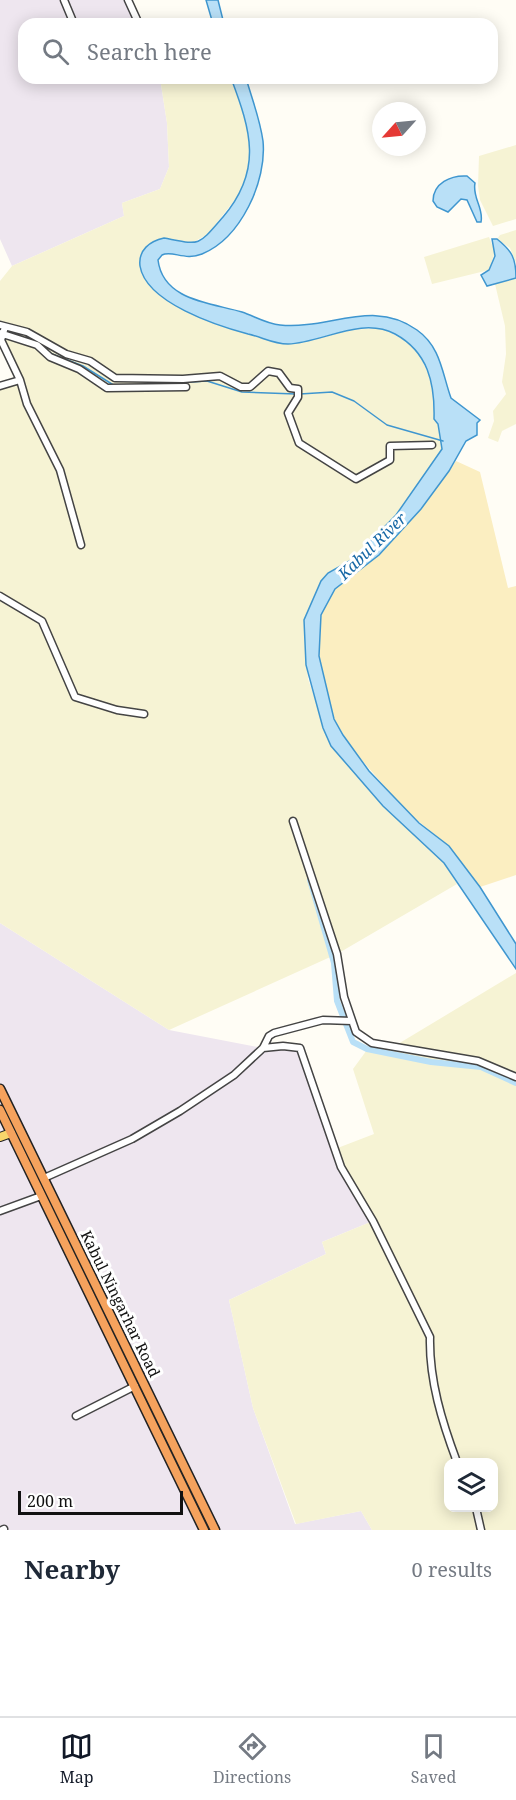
<!DOCTYPE html>
<html lang="en">
<head>
<meta charset="utf-8">
<style>
	:root { --surface:#fff; --page:#f6f6f7; --text:#1f2937; --muted:#747a83; --line:#e0e1e3; --accent:#111827 }
	body { margin:0; font-family:"Noto Serif",serif; background:var(--page); color:var(--text) }
	.controls { position:absolute; right:18px; bottom:18px; display:grid; overflow:hidden; border-radius:12px; box-shadow:0 3px 15px #0003 }
	.controls button { width:54px; height:54px; display:grid; place-items:center; padding:0; border:0; border-bottom:2px solid var(--line); background:var(--surface); color:var(--text); font:30px sans-serif }
	.compass { position:absolute; left:372px; top:102px; width:54px; height:54px; border-radius:50%; background:var(--surface); box-shadow:0 3px 15px #0003; rotate:243deg }
	.scale { position:absolute; left:18px; bottom:15px; width:165px; box-sizing:border-box; padding-left:6px; border:3px solid #111; border-top:0; font-size:16px; line-height:21px; white-space:nowrap; color:#111; -webkit-text-stroke:4px #fff; paint-order:stroke }
	.list { margin:0; padding:0; list-style:none }
	h2 { display:flex; justify-content:space-between; align-items:center; height:78px; margin:0; padding:0 24px; font-size:26px }
	h2 small { font-size:20px; font-weight:400; color:var(--muted) }
	.icon { flex:none; width:33px; height:33px; fill:none; stroke:currentColor; stroke-width:2; stroke-linecap:round; stroke-linejoin:round }
	.map { position:relative; flex:none; width:516px; height:1530px; overflow:hidden }
	.search { position:absolute; background:var(--surface); box-shadow:0 3px 15px #0003; left:18px; right:18px; top:18px; height:66px; display:flex; align-items:center; gap:15px; box-sizing:border-box; padding:0 21px; border-radius:18px; color:var(--muted); font-size:22px }
	.sheet { height:186px; background:var(--surface) }
	nav { display:flex; justify-content:space-around; align-items:center; box-sizing:border-box; height:84px; border-top:2px solid var(--line); background:var(--surface); font-size:16px; color:var(--muted) }
	nav a { display:grid; justify-items:center; gap:3px }
	nav .on { color:var(--accent) }
	.map>svg:first-child { display:block }
	.industrial { fill:#eee6ef }
	.farmland { fill:#f6f3d4; fill-rule:evenodd }
	.sand { fill:#fbeec1 }
	.water { fill:#b9e0f7; stroke:#3f96cf; stroke-width:1.5 }
	.lines { fill:none; stroke-linecap:round; stroke-linejoin:round }
	.stream { stroke:#3f96cf; stroke-width:1.5 }
	.canal { stroke:#b9e0f7; stroke-width:6 }
	.minor-casing { stroke:#444; stroke-width:9 }
	.major-casing { stroke:#222; stroke-width:10 }
	.highway-casing { stroke:#222; stroke-width:11 }
	.minor { stroke:#fff; stroke-width:6 }
	.major { stroke:#f9d66b; stroke-width:8 }
	.highway { stroke:#f5a25d; stroke-width:8 }
	.labels { text-anchor:middle; stroke-width:6; stroke-linejoin:round; paint-order:stroke }
	.street-label { font-size:15px; fill:#111; stroke:#fff }
	.water-label { font-size:16px; font-style:italic; fill:#1768a6; stroke:#fff }
</style>
</head>
<body>
<div class="map">
<svg width="516" height="1530" viewBox="0 0 516 1530">
	<rect width="100%" height="100%" fill="#fffdf5"/>
	<path class="industrial" d="M 0,0 L 127,0 L 138,24 L 24,24 L 24,78 L 160,78 L 167,123 L 169,167 L 160,189 L 122,203 L 124,216 L 12,266 L 0,239 Z
		M 0,923 L 169,1030 L 263,1048 L 297,1046 L 335,1149 L 373,1221 L 322,1242 L 326,1254 L 229,1300 L 253,1408 L 295,1524 L 361,1511 L 372,1530 L 0,1530 Z"/>
	<path class="farmland" d="M 160,78 L 231,78 L 244,114 L 249,136 L 250,155 L 249,173 L 244,188 L 208,234 L 190,244 L 173,239 L 141,270 L 154,287 L 189,313 L 249,334 L 312,340 L 351,330 L 381,328 L 410,343 L 418,352 L 431,379 L 435,421 L 438,423 L 442,449 L 396,515 L 353,560 L 321,581 L 304,620 L 308,679 L 331,745 L 383,806 L 444,863 L 457,884 L 337,954 L 169,1030 L 0,923 L 0,383 L 15,378 L 0,336 L 0,281 L 12,266 L 124,216 L 122,203 L 160,189 L 169,167 L 167,123 Z
		M 516,145 L 516,219 L 493,226 L 480,200 L 478,186 L 479,156 Z
		M 516,230 L 516,263 L 510,248 L 497,239 L 500,235 Z
		M 489,237 L 495,252 L 489,270 L 432,284 L 424,257 Z
		M 516,278 L 516,424 L 502,431 L 498,442 L 488,438 L 494,421 L 493,411 L 506,394 L 502,382 L 506,354 L 505,326 L 495,284 Z
		M 516,973 L 516,1530 L 372,1530 L 361,1511 L 296,1524 L 253,1408 L 229,1300 L 326,1254 L 322,1242 L 373,1221 L 335,1149 L 374,1134 L 353,1069 L 372,1043 L 393,1047 ZM 448,1462 L 494,1462 L 494,1508 L 448,1508 Z"/>
	<path class="sand" d="M 456,461 L 480,472 L 508,588 L 516,586 L 516,875 L 480,887 L 449,846 L 407,812 L 353,750 L 334,719 L 319,656 L 321,615 L 335,589 L 379,555 L 421,509 Z"/>
	<path class="water" d="M 206,0 L 218,0 L 224,24 L 213,24 Z
		M 231,78 L 246,78 C 252,99 260,119 263,141 C 267,181 241,238 202,254 C 185,261 172,250 162,255 L 158,260 C 163,301 212,303 242,312 C 254,316 267,324 280,325 C 329,330 373,298 417,330 C 441,347 442,373 451,398 L 480,420 L 477,423 L 477,435 L 466,441 L 449,471 L 421,509 L 379,555 L 335,589 L 321,615 L 319,656 L 334,719 L 343,735 L 369,771 L 419,823 L 449,846 L 480,887 L 516,944 L 516,969 L 444,863 L 383,806 L 331,746 L 323,728 L 306,665 L 304,620 L 321,581 L 328,573 L 353,559 L 396,515 L 442,449 L 438,424 L 434,419 C 435,383 428,352 395,334 C 361,316 322,343 288,344 C 273,344 262,337 248,334 C 218,326 146,303 140,266 C 138,250 150,241 164,238 C 201,245 197,247 223,217 C 263,170 251,131 231,78 Z
		M 467,176 L 475,183 C 472,198 484,208 481,222 L 477,222 L 467,200 L 461,199 L 448,212 L 437,207 L 433,201 C 433,183 451,175 467,176 Z
		M 492,239 L 497,239 C 512,251 516,258 516,278 L 487,286 L 481,275 L 489,270 L 495,256 Z"/>
	<g class="lines">
		<path class="stream" d="M 5,330 L 18,333
			M 26,335 L 37,342
			M 45,349 L 52,354 L 83,366 L 115,386
			M 140,385 L 207,381 L 242,392 L 296,394
			M 300,394 L 332,392 L 354,401 L 387,425 L 443,441"/>
		<path class="canal" d="M 310,880 L 334,963 L 337,1001 L 353,1042 L 367,1049 L 431,1062 L 481,1067 L 516,1083"/>
		<defs>
			<path id="minor" d="M 64,0 L 74,24
				M 128,0 L 139,24
				M 0,325 L 27,332 L 66,354 L 90,361 L 115,378 L 183,379 L 220,376 L 241,387 L 250,387 L 268,371 L 279,373 L 290,388 L 298,389 L 298,397 L 288,413 L 299,443 L 356,479 L 390,460 L 390,446 L 432,445
				M 5,327 L 1,340 L 20,380 L 27,404 L 60,470 L 81,545
				M 0,333 L 37,345 L 50,357 L 79,369 L 107,388 L 186,387
				M 0,386 L 20,380
				M 0,596 L 42,621 L 75,697 L 117,710 L 144,714
				M 293,821 L 337,954 L 344,997 L 356,1032 L 372,1043 L 478,1061 L 516,1077
				M 263,1048 L 283,1046 L 300,1048 L 341,1167 L 373,1221 L 430,1337 C 429,1380 442,1422 457,1462
				M 44,1178 L 132,1139 L 180,1111 L 234,1075 L 263,1048 L 269,1036 L 274,1033 L 323,1020 L 352,1021
				M 0,1211 L 41,1196
				M 76,1416 L 135,1386
				M 476,1508 L 481,1530
				M 2,1530 L 4,1529"/>
			<path id="major" d="M 0,1137 L 11,1133"/>
			<path id="highway" d="M 0,1089 L 215,1530
				M 0,1110 L 204,1530"/>
		</defs>
		<use href="#minor" class="minor-casing"/>
		<use href="#major" class="major-casing"/>
		<use href="#highway" class="highway-casing"/>
		<use href="#minor" class="minor"/>
		<use href="#major" class="major"/>
		<use href="#highway" class="highway"/>
	</g>
	<g class="labels">
		<g class="street-label">
			<text transform="translate(120 1304) rotate(64)" y="5">Kabul Ningarhar Road</text>
		</g>
		<g class="water-label">
			<text transform="translate(372 546) rotate(-44)" y="6">Kabul River</text>
		</g>
	</g>
</svg>
<div class="controls">
<button><svg class="icon" aria-label="layers" viewBox="0 0 24 24"><path d="M12 4l9 5-9 5-9-5zM3 14l9 5 9-5"/></svg></button>
</div>
<svg class="compass" viewBox="-18 -18 36 36"><path d="M0-13l5 13h-10z" fill="#e53935"/><path d="M0 13l5-13h-10z" fill="#747a83"/></svg>
<div class="scale">200 m</div>
<div class="search"><svg class="icon" aria-label="search" viewBox="0 0 24 24"><circle cx="10" cy="10" r="6"/><path d="M15 15l6 6"/></svg>Search here</div>
</div>
<section class="sheet">
<h2>Nearby<small>0 results</small></h2>
<ul class="list">
</ul>
</section>
<nav>
<a class="on"><svg class="icon" aria-label="map" viewBox="0 0 24 24"><path d="M3 6l6-2 6 2 6-2v14l-6 2-6-2-6 2zM9 4v14M15 6v14"/></svg>Map</a>
<a><svg class="icon" aria-label="directions" viewBox="0 0 24 24"><path d="M12 3l9 9-9 9-9-9zM9 14v-3h6M13 9l2 2-2 2"/></svg>Directions</a>
<a><svg class="icon" aria-label="saved" viewBox="0 0 24 24"><path d="M7 4h10v16l-5-4-5 4z"/></svg>Saved</a>
</nav>
</body>
</html>
